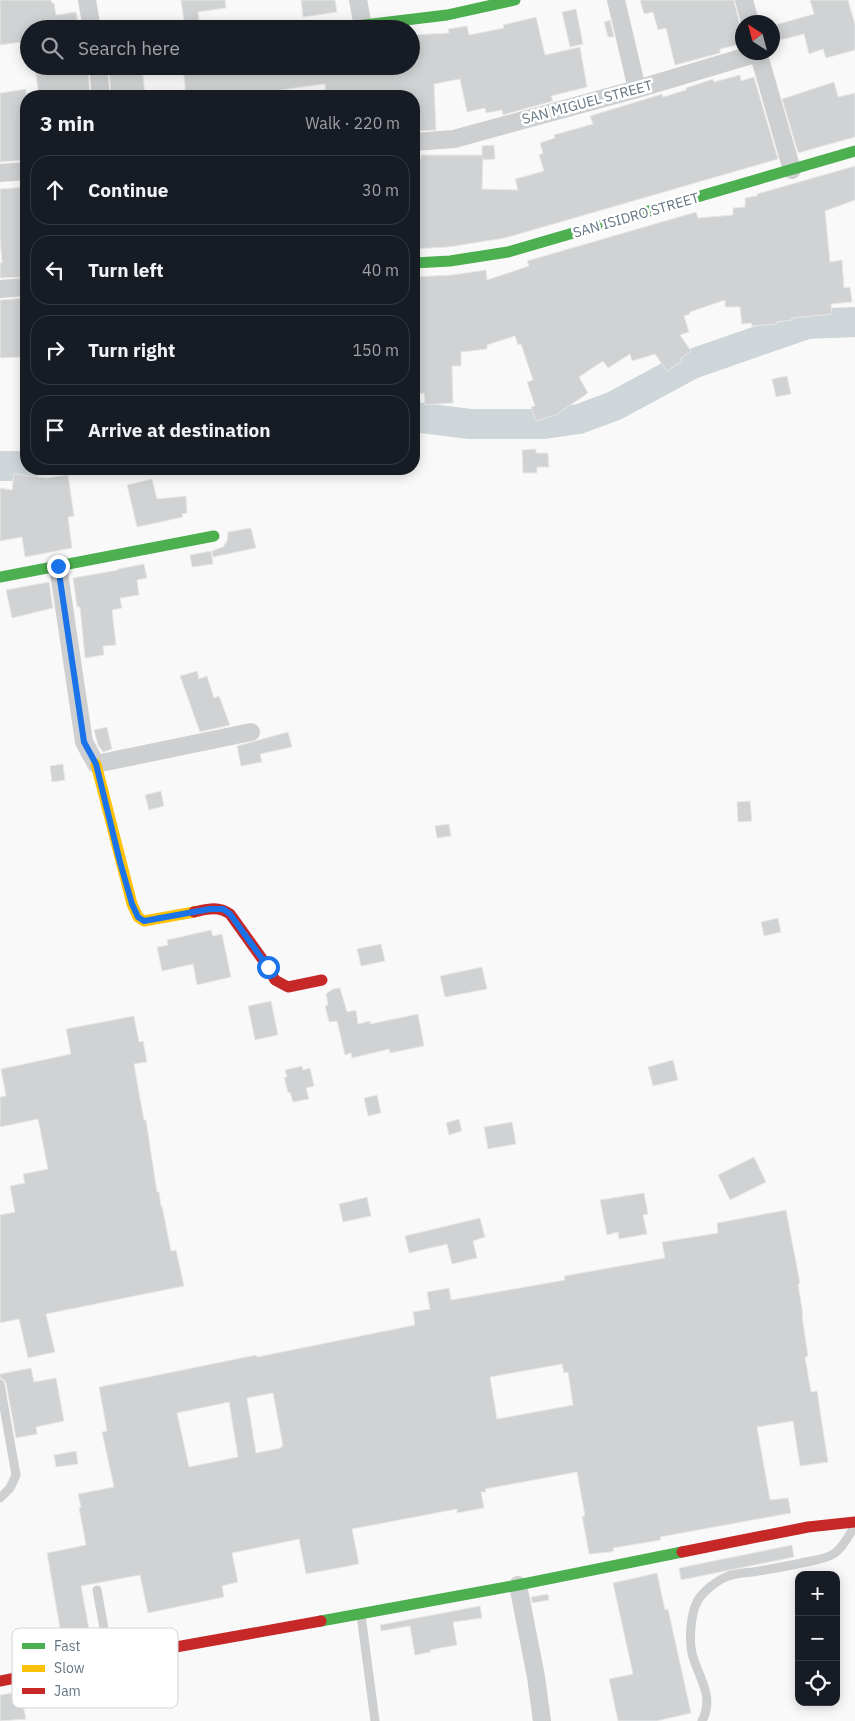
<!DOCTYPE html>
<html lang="en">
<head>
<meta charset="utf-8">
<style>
	:root { --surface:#171b24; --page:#242831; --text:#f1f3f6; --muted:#9ea1a6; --line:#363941 }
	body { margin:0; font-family:"IBM Plex Sans",sans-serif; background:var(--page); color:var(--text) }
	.controls { position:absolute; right:15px; bottom:15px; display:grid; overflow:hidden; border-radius:10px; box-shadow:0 2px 12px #0003 }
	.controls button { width:45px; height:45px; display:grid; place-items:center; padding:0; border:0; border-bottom:1px solid var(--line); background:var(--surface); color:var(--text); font:25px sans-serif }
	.compass { position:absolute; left:735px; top:15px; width:45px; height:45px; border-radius:50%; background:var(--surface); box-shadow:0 2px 12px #0003; rotate:324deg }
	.stop { position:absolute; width:15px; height:15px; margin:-11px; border:4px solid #1a73e8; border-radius:50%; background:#fff }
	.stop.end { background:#1a73e8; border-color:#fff; box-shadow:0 1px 5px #0008 }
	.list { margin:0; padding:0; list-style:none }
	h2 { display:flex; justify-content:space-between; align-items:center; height:65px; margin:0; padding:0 20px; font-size:21px }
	h2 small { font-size:16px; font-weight:400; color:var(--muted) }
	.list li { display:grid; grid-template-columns:32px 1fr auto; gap:15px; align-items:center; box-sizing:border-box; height:70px; margin:0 10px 10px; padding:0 10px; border:1px solid var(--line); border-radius:20px }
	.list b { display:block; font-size:19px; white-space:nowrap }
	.list em { font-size:16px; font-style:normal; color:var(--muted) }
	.icon { flex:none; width:28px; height:28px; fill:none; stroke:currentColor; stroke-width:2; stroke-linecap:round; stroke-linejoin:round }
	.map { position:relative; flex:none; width:855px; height:1721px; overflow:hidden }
	.search { position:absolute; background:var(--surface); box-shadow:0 2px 12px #0003; left:20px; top:20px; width:400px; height:55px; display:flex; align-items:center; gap:12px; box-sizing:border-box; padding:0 18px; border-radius:28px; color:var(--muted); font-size:19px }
	.panel { position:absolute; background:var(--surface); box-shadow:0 2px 12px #0003; left:20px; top:90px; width:400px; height:385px; border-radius:20px }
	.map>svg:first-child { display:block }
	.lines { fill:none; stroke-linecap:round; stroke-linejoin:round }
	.river { stroke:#ced6d9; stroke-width:30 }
	.building { fill:#d0d2d3; stroke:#e8e8e8; fill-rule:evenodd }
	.lane { stroke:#cecfd0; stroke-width:9 }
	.street { stroke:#cecfd0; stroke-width:18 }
	.fast { stroke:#4caf50; stroke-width:11 }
	.slow { stroke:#ffc107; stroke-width:11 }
	.jam { stroke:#c62828; stroke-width:11 }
	.route { stroke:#1a73e8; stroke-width:6 }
	.labels { text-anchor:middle; stroke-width:5; stroke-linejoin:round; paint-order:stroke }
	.street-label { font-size:14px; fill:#657683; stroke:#fff }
	.key { fill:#fff; stroke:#d1d6da; stroke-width:1 }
	.key-label { font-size:14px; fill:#657683 }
</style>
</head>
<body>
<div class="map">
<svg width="855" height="1721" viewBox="0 0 855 1721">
	<rect width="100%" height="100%" fill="#f9f9f9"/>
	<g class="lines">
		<path class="river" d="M 414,417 L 470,424 L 544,424 L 579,419 L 614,406 L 692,364 L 807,324 L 855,322
			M 0,466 L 26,466"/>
	</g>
	<path class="building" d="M 0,0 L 51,0 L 52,3 L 54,3 L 56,15 L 76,12 L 79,29 L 29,29 L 29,41 L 0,45 Z
		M 181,0 L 225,0 L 226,8 L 198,12 L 200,29 L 185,29 Z
		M 301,0 L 335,0 L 337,12 L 303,17 Z
		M 640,0 L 734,0 L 740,25 L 742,29 L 742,44 L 720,49 L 720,53 L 675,65 L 666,28 L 658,30 L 653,12 L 644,14 Z
		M 810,0 L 848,0 L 855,24 L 855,50 L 826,58 L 823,49 L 809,54 L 804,34 L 780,40 L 775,25 L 814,14 Z
		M 576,9 L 583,44 L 570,47 L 562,12 Z
		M 536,17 L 545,55 L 580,47 L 587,87 L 551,96 L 553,101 L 503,115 L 502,110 L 486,113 L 485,108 L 467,112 L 460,79 L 434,84 L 436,130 L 414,131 L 414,96 L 351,96 L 350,91 L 325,92 L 325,84 L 273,91 L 273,96 L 258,96 L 258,92 L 255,91 L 208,95 L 208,96 L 186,96 L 183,66 L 411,66 L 411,35 L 449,33 L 448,29 L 467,26 L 469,35 L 504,28 L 503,25 Z
		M 610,20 L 614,37 L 608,37 L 604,22 Z
		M 35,66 L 83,66 L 84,71 L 88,70 L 90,96 L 39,96 Z
		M 114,66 L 142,66 L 145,96 L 111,96 L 109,67 Z
		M 740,75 L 741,81 L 754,77 L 778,159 L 505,238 L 448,247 L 414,249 L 414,158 L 421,158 L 421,155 L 482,155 L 482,146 L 494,145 L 495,159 L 483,160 L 483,157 L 482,189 L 518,190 L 515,179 L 544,171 L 539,155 L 543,153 L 540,143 L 555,138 L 554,135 L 593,124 L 590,116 L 662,94 L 663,97 L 686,90 L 686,88 L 713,79 L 714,82 Z
		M 834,82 L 838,97 L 855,93 L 855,137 L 798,153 L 782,99 Z
		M 26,89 L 26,160 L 0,162 L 0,93 Z
		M 855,166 L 855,200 L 825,211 L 830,262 L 842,260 L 844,288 L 850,287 L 852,302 L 831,304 L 832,314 L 792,318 L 792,320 L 777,322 L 777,324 L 752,326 L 751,323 L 742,324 L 740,307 L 725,307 L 725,300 L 690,312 L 690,314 L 684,316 L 689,332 L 680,335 L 691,351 L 680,359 L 682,361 L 667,371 L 655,354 L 632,361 L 630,354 L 608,368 L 603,361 L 579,377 L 588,393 L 556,415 L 536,421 L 531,407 L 535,406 L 527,382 L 533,380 L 521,344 L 518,345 L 515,336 L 487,345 L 487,349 L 461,352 L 461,366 L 452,366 L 453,403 L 425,405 L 424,393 L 414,394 L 414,277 L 451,275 L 486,270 L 487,280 L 529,266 L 527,261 L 696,212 L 698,218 L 733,215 L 733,208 L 745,207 L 745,198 L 757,196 L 757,194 Z
		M 26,187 L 26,277 L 0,278 L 0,263 L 2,263 L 0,237 L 0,189 Z
		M 26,298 L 26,351 L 21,351 L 22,357 L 0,358 L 0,300 Z
		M 787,376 L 791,394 L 776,397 L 772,379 Z
		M 536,449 L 536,453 L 548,453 L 549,467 L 537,467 L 537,473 L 523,473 L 522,450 Z
		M 14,474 L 47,478 L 68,475 L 74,516 L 68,517 L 72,548 L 25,557 L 22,537 L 0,541 L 0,488 L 12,490 Z
		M 152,479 L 157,499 L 186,496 L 187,513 L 182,514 L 183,517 L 137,527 L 127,485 Z
		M 251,528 L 256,548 L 213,557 L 212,551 L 223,547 L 227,541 L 228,532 Z
		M 211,551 L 213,564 L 192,567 L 190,555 Z
		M 144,564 L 147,578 L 137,580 L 139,595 L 120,598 L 122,608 L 112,610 L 116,645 L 103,646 L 104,655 L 85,658 L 80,607 L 77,607 L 73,578 L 118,570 L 118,569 Z
		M 49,582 L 53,608 L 12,618 L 6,590 Z
		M 197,671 L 199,679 L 207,676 L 214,698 L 219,696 L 230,725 L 200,732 L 180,676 Z
		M 107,727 L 112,749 L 103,752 L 98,745 L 94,730 Z
		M 288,732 L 292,747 L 260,754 L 262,762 L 241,766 L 237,746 Z
		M 63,764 L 65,780 L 52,782 L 50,766 Z
		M 161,791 L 164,806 L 149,810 L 145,795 Z
		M 750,801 L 752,821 L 738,822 L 737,802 Z
		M 449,824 L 451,836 L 437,838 L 435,826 Z
		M 778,918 L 781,932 L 764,936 L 761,922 Z
		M 211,930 L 213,936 L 222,934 L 231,977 L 197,985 L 193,964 L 162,971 L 157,947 L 168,945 L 167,940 Z
		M 381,944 L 385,961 L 361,966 L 357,949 Z
		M 482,967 L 487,989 L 445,997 L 440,976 Z
		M 340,988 L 347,1012 L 356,1010 L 358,1024 L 370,1021 L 370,1024 L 418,1014 L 424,1046 L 390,1053 L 389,1049 L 352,1058 L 351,1053 L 345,1055 L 337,1021 L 329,1022 L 325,1006 L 328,1005 L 326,994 L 333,989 Z
		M 271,1001 L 278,1035 L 255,1040 L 248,1006 Z
		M 134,1016 L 139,1042 L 143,1041 L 147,1062 L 134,1064 L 139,1093 L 144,1120 L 146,1120 L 157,1192 L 159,1192 L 161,1206 L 162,1206 L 171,1251 L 176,1250 L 184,1286 L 46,1314 L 55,1352 L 28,1358 L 19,1319 L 0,1323 L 0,1215 L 15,1212 L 10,1186 L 25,1183 L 23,1174 L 48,1169 L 38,1119 L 0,1127 L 0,1097 L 6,1096 L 1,1069 L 71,1054 L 66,1029 Z
		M 673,1060 L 678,1080 L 653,1086 L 648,1067 Z
		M 302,1066 L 303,1070 L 310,1068 L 314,1086 L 306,1088 L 309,1099 L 293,1102 L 290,1092 L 288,1093 L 284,1077 L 287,1077 L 285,1070 Z
		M 377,1095 L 381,1113 L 368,1116 L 364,1098 Z
		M 459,1119 L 462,1131 L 449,1135 L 446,1123 Z
		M 512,1122 L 516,1144 L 488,1149 L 484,1127 Z
		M 754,1157 L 766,1182 L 730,1200 L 718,1175 Z
		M 644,1193 L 648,1214 L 643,1215 L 647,1234 L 619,1239 L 618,1232 L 607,1235 L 600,1200 Z
		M 367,1197 L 371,1216 L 343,1222 L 339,1204 Z
		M 786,1210 L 800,1283 L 798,1284 L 803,1315 L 802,1316 L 808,1356 L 805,1357 L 811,1392 L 817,1391 L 828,1462 L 800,1466 L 793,1421 L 757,1427 L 770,1500 L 788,1498 L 791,1513 L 660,1537 L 661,1540 L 613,1548 L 614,1551 L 610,1552 L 589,1554 L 582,1516 L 585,1516 L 577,1472 L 485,1489 L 486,1492 L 481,1492 L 484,1508 L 457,1513 L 457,1509 L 352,1529 L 359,1564 L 306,1574 L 299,1539 L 232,1553 L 238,1582 L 222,1586 L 224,1597 L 148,1613 L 140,1575 L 81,1586 L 89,1629 L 61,1634 L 47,1553 L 86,1545 L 79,1508 L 81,1507 L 78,1494 L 114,1487 L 102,1432 L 107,1431 L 99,1387 L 256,1355 L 257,1357 L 415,1325 L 413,1312 L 430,1309 L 427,1292 L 449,1288 L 451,1300 L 565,1280 L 564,1276 L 665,1258 L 662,1242 L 718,1233 L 717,1223 ZM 562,1364 L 564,1373 L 568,1372 L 573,1405 L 497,1419 L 490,1377 ZM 273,1393 L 283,1446 L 281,1446 L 281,1448 L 256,1453 L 247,1398 ZM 229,1402 L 238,1457 L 189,1467 L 177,1413 Z
		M 480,1218 L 485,1237 L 473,1241 L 477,1258 L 452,1264 L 447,1244 L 409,1253 L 405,1236 Z
		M 31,1368 L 34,1382 L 56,1378 L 64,1421 L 36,1427 L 37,1434 L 16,1438 L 6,1383 L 4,1380 L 0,1378 L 0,1374 Z
		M 76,1451 L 78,1464 L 56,1467 L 54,1455 Z
		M 792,1545 L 794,1557 L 681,1580 L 679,1568 Z
		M 657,1573 L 665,1610 L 668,1609 L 691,1713 L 657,1721 L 618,1721 L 609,1679 L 633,1674 L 613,1583 Z
		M 548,1594 L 549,1600 L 532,1603 L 531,1597 Z
		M 480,1606 L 482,1618 L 453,1622 L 457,1645 L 430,1650 L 431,1652 L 415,1655 L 410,1626 L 381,1631 L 380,1625 Z
		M 20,1692 L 26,1719 L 0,1721 L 0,1695 Z"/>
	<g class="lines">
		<path class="lane" d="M 0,1384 L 16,1475 L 10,1488 L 0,1498
			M 97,1590 L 109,1656
			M 361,1615 L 375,1721
			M 702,1721 C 714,1698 701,1681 694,1660 C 688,1645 690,1614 698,1600 C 703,1592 715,1582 724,1578 C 732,1573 744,1573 753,1572 C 771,1569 788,1566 806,1562 C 815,1560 827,1559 835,1553 C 845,1545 848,1536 855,1526"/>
		<path class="street" d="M 87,0 L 92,29
			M 358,0 L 363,26
			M 616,0 L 637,89
			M 744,0 L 750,22
			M 758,52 L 792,170
			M 98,66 L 101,96
			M 414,142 L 454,139 L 637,89 L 758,53
			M 0,173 L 26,171
			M 0,289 L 26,287
			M 58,566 L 84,742 L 96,764 L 251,732
			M 518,1585 L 536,1677 L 542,1721"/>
		<path class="fast" d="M 331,29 L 447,15 L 515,0
			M 414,263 L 450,261 L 508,252 L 855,151
			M 0,577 L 214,536
			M 321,1621 L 518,1585 L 682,1552"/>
		<path class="slow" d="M 96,764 L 132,904 L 138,917 L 144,921 L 194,912"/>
		<path class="jam" d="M 194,912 C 208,909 218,906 230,914 L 268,967 L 275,980 L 288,987 L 322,980
			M 682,1552 L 808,1527 L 855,1522
			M 0,1681 L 109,1659 L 321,1621"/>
	</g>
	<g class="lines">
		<path class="route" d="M 58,566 L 84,742 L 96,764 L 120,862 L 132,904 L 138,917 L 144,921 L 210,909 L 223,909 L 230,914 L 268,967"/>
	</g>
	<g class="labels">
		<g class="street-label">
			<text transform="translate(587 102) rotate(-15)" y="5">SAN MIGUEL STREET</text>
			<text transform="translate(636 215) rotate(-16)" y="5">SAN ISIDRO STREET</text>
		</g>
	</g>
	<rect x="12" y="1628" width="166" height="80" rx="8" class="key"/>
	<rect x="22" y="1643" width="23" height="6" fill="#4caf50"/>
	<rect x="22" y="1665" width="23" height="7" fill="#ffc107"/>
	<rect x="22" y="1688" width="23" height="6" fill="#c62828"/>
	<g class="key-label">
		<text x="54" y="1651">Fast</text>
		<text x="54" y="1673">Slow</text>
		<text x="54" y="1696">Jam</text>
	</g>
</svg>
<div class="controls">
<button>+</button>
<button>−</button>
<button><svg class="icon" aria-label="locate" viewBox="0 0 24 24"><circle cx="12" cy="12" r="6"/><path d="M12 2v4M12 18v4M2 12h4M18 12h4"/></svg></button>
</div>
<svg class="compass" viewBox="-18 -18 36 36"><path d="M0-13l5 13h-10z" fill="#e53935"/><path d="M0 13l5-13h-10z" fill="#9ea1a6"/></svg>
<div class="stop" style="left:268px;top:967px"></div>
<div class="stop end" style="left:58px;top:566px"></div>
<div class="search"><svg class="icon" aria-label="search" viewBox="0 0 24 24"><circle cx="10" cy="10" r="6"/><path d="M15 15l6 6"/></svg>Search here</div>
<section class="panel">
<h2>3 min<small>Walk · 220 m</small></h2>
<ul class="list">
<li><svg class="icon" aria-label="ahead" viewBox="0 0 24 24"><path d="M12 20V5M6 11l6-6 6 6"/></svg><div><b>Continue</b></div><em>30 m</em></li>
<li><svg class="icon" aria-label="left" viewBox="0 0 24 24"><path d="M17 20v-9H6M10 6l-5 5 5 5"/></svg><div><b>Turn left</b></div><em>40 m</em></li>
<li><svg class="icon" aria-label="right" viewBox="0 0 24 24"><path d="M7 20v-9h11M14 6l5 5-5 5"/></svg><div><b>Turn right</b></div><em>150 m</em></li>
<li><svg class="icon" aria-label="arrive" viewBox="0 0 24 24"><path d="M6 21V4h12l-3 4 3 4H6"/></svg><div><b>Arrive at destination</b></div></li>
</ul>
</section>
</div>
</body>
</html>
